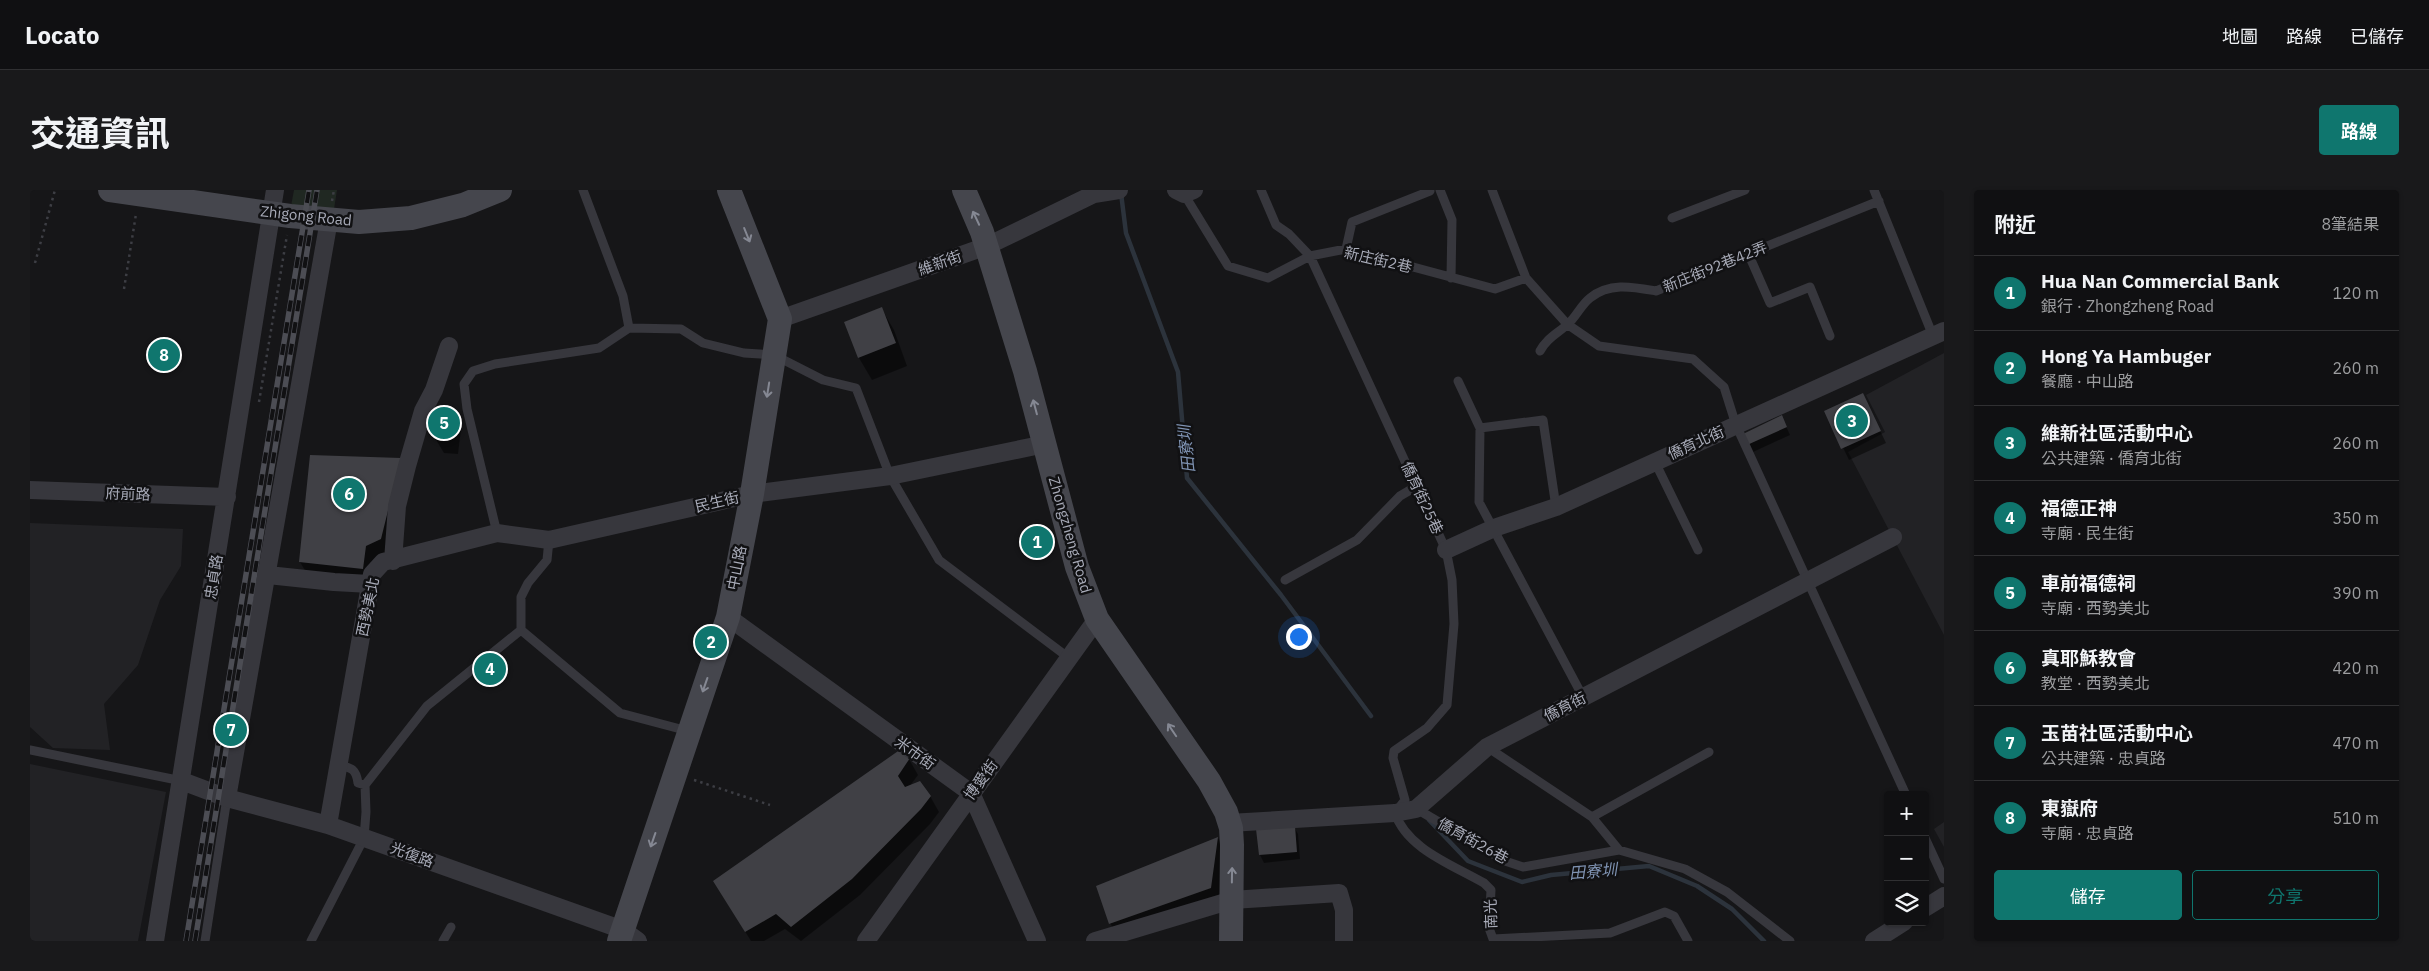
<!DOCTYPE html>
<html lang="zh-TW">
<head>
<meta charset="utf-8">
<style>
	:root { --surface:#101012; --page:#19191b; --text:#f1f3f6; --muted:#9c9d9f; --line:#303032; --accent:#0f766e }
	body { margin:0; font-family:"IBM Plex Sans","Noto Sans TC",sans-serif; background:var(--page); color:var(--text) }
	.controls { position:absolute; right:15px; bottom:15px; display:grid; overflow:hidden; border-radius:5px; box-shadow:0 1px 4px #0004 }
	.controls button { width:45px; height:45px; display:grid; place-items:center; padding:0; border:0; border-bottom:1px solid var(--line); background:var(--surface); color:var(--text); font:25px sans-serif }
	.you { position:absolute; left:1268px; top:446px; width:18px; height:18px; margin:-12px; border:4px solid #fff; border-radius:50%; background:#1a73e8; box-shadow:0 0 0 8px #1a73e833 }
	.badge { display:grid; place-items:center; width:32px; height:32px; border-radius:50%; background:var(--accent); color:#fff; font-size:16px; font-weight:700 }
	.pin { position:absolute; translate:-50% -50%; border:2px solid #fff; box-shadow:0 1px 5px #0006 }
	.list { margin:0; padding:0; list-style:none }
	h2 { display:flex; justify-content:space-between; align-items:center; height:65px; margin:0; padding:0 20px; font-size:21px }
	h2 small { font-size:16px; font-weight:400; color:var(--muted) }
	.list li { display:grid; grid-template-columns:32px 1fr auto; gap:15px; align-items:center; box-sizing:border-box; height:75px; padding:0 20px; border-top:1px solid var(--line) }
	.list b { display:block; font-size:19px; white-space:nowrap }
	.list p { margin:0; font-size:16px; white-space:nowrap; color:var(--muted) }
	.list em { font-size:16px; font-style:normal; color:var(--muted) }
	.actions { display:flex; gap:10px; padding:15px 20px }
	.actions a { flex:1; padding:11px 0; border:1px solid var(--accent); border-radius:5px; text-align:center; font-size:18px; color:var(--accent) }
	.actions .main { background:var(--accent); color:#fff }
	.icon { flex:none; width:28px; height:28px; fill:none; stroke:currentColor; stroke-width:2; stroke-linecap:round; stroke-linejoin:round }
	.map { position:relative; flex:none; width:1914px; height:751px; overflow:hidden; border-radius:5px }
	header { display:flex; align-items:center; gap:30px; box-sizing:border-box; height:70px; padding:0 25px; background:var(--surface); border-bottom:1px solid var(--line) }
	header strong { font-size:24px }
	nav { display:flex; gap:28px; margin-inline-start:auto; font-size:18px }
	.intro { display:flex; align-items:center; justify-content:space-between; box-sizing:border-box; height:120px; padding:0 30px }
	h1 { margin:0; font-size:35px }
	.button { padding:12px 22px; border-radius:5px; background:var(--accent); color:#fff; font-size:18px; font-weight:700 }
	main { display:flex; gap:30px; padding:0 30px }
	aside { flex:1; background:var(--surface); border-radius:5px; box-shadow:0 1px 4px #0004 }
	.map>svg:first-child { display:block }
	.built { fill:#222225 }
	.green { fill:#202822 }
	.shadow { fill:#0007 }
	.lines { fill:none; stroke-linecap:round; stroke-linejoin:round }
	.stream { stroke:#2c333c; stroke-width:4.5 }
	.building { fill:#404045 }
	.path { stroke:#3d3e44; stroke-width:2.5; stroke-dasharray:2.5 4; stroke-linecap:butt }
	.lane { stroke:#37373d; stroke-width:9 }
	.street { stroke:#37373d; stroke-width:18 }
	.secondary { stroke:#45464d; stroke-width:24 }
	.rail-casing { stroke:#4c4d54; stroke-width:5.5 }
	.rail { stroke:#111113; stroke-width:4; stroke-dasharray:11; stroke-linecap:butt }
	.oneway { stroke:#858893 }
	.labels { text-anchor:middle; stroke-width:5; stroke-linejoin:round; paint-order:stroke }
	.street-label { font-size:15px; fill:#a8abb8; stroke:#111113 }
	.water-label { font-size:16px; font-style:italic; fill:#7f93b3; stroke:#111113 }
</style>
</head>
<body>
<header>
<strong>Locato</strong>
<nav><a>地圖</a><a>路線</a><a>已儲存</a></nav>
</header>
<div class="intro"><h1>交通資訊</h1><a class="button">路線</a></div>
<main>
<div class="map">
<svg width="1914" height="751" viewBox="0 0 1914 751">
	<rect width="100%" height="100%" fill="#161618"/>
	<path class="built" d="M 1914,163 L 1914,445 L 1818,262 L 1855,242 L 1836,205 Z
		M 0,333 L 153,339 L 151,376 L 130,410 L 108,475 L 74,514 L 80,560 L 23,558 L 0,537 Z
		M 0,574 L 136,602 L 108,751 L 0,751 Z
		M 1914,632 L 1914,657 L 1904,639 Z"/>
	<path class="green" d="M 264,0 L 307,0 L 304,19 L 261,16 Z"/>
	<path class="shadow" d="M 851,118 L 864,140 L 877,176 L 842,190 L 829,168 L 815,132 Z
		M 1833,205 L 1856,253 L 1819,270 L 1796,222 Z
		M 422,223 L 431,239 L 428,264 L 414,263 L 405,248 Z
		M 1755,234 L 1760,245 L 1723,262 L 1719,254 Z
		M 370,270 L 359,365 L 341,393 L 279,387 L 270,372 Z
		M 879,569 L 888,585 L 879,597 L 900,606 L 909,622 L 900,634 L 830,705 L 771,751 L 755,739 L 734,751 L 721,751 L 693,706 Z
		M 1264,637 L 1268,644 L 1270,669 L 1234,673 L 1230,665 L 1228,640 Z
		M 1188,648 L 1197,663 L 1190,713 L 1089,748 L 1080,733 L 1068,697 Z"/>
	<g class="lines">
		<path class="stream" d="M 1091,3 L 1096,43 L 1148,182 L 1157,288 L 1251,405 L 1341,526
			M 1399,630 L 1438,671 L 1492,692 L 1521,685 L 1619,676 L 1667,696 L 1702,719 L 1734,751"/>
	</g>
	<path class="building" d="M 852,117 L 866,153 L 828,168 L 814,132 Z
		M 1833,203 L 1851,241 L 1811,259 L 1794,221 Z
		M 413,218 L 423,222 L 419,249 L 404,248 Z
		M 1752,225 L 1757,237 L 1717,255 L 1713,244 Z
		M 280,265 L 371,268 L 351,349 L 336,356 L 333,379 L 269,372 Z
		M 871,559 L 880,568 L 868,586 L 875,597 L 890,591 L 901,606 L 891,619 L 822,689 L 761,737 L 746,724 L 715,742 L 683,691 Z
		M 1265,636 L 1267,662 L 1229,665 L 1226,639 Z
		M 1188,647 L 1181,698 L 1079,734 L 1066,696 Z"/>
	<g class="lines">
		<path class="path" d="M 302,11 L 304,0
			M 5,73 L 25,0
			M 94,99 L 106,24
			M 229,212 L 257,45
			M 664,590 L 740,615"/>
		<path class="lane" d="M 1231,0 L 1246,35 L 1259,44 L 1280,66 L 1416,360 L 1422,390 L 1424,434 L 1417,515 L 1397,538 L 1364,561 L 1363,568 L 1375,610 L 1365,623 C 1377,659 1423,675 1454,693 L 1461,700 L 1459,738 L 1463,749 L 1580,743 L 1635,722 L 1644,726 L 1658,751
			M 1410,0 L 1422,30 L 1421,88
			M 1462,0 L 1496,88 L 1537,134 L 1569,156 L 1663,169 L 1694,197 L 1706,235 L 1876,605
			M 1844,0 L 1903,146
			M 1154,4 L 1198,76 L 1238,88 L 1280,66 L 1316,59 L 1465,99 L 1496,88
			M 1642,28 L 1715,0
			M 1316,59 L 1322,32 L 1400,1
			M 1718,63 L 1740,113 L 1780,97 L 1800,146
			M 599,138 L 651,139 L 673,153 L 714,163 L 744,165 L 793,190 L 826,198 L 860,286 L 909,370 L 1039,468
			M 1510,161 C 1517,148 1527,144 1538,134 C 1546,127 1551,115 1560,108 C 1580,92 1603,97 1626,101 L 1849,11
			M 1428,191 L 1450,238 L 1449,312 L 1553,507
			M 1450,238 L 1513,230 L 1526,317
			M 1625,272 L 1668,360
			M 467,343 L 437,219 L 434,194 L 443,181 L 465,174 L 569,158 L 599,138 L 593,106 L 553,0
			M 1255,390 L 1327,350 L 1370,306 L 1387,296
			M 491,440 L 590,523 L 658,541
			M 491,440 L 491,407 L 498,393 L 517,370 L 519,350
			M 1457,557 L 1562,627 L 1679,562
			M 0,560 L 152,591
			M 309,575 C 322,578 326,579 328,593 L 335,595
			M 1385,618 L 1475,671 L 1493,677 L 1589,660 L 1655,679 L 1697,702 L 1760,751
			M 1562,627 L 1589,660
			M 1895,648 L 1914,689
			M 175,751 L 197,608
			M 281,751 L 334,648 L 336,622 L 335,595 L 397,516 L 491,440
			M 413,751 L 421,737"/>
		<path class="street" d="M 1146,0 L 1154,4 L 1164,0
			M 750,129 L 957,56 L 1064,4 L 1089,0
			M 0,300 L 197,307
			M 1416,360 L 1464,338 L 1526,317 L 1914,141
			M 363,371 L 367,316 L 377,276 L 393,221 L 404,200 L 419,156
			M 238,385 L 304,392 L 340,394
			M 698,427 L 941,603 L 1007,751
			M 152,591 L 197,608 L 298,635 L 593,740 L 608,751
			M 197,608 L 299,30
			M 1199,633 L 1365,623 L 1386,619 L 1457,557 L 1863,347
			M 298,635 L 342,384 L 353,372 L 467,343 L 519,350 L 722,304 L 860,286 L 1015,254
			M 1895,718 L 1914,706
			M 125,751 L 245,0
			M 836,751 L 1067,429
			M 1065,751 L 1202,710 L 1309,703 L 1314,720 L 1314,751
			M 1844,751 L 1874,732"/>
		<path class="secondary" d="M 80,0 L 260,26 L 329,32 L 381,28 L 433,15 L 470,0
			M 934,0 L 952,42 L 995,181 L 1047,377 L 1067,429 L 1179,591 L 1196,622 L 1201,638 L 1202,655 L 1201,751
			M 589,751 L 698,427 L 722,304 L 750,129 L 699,0"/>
		<defs>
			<path id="rail" d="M 156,751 L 279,0
				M 165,751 L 287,0"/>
		</defs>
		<use href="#rail" class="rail-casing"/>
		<use href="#rail" class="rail"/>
	</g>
	<defs><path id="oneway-shaft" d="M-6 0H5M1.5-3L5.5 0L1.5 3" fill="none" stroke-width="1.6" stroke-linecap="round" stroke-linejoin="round" transform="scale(1.25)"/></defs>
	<g class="oneway">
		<use href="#oneway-shaft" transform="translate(946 28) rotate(-115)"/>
		<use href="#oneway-shaft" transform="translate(717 45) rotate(68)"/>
		<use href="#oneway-shaft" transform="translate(738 200) rotate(99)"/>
		<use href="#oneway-shaft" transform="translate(1005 217) rotate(-105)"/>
		<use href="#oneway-shaft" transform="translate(675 495) rotate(109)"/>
		<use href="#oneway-shaft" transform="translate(1142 540) rotate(-124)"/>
		<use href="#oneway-shaft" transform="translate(623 650) rotate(109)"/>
		<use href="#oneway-shaft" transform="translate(1202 685) rotate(-89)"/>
	</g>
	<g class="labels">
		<g class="street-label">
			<text transform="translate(276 26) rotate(6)" y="5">Zhigong Road</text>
			<text transform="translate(1348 70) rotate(13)" y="5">新庄街2巷</text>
			<text transform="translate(910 73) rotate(-20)" y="5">維新街</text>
			<text transform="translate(1685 77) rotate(-22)" y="5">新庄街92巷42弄</text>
			<text transform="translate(1666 253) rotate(-24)" y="5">僑育北街</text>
			<text transform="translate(98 304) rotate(2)" y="5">府前路</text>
			<text transform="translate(1392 308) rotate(65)" y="5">僑育街25巷</text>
			<text transform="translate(687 312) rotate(-13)" y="5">民生街</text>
			<text transform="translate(1040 345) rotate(74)" y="5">Zhongzheng Road</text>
			<text transform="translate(707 378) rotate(-79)" y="5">中山路</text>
			<text transform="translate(184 387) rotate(-81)" y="5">忠貞路</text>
			<text transform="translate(338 417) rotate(-78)" y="5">西勢美北</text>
			<text transform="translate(1535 517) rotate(-27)" y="5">僑育街</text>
			<text transform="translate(885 563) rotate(36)" y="5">米市街</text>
			<text transform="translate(951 590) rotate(-54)" y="5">博愛街</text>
			<text transform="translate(1443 651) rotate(29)" y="5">僑育街26巷</text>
			<text transform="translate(382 665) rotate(20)" y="5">光復路</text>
			<text transform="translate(1461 724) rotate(-92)" y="5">南光</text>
		</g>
		<g class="water-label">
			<text transform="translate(1156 259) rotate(-96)" y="6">田寮圳</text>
			<text transform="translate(1563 681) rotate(-5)" y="6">田寮圳</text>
		</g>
	</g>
</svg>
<div class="controls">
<button>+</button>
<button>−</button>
<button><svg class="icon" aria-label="layers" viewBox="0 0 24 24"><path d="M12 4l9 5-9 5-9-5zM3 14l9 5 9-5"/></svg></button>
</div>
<div class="you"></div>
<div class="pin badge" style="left:1007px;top:352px">1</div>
<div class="pin badge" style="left:681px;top:452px">2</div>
<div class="pin badge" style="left:1822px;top:231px">3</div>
<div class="pin badge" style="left:460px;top:479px">4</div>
<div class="pin badge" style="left:414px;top:233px">5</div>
<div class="pin badge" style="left:319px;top:304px">6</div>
<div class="pin badge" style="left:201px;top:540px">7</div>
<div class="pin badge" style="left:134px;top:165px">8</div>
</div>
<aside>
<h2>附近<small>8筆結果</small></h2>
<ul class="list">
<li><span class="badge">1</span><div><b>Hua Nan Commercial Bank</b><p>銀行 · Zhongzheng Road</p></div><em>120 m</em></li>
<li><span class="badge">2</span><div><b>Hong Ya Hambuger</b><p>餐廳 · 中山路</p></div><em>260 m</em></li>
<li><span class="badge">3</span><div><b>維新社區活動中心</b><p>公共建築 · 僑育北街</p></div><em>260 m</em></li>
<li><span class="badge">4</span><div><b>福德正神</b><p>寺廟 · 民生街</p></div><em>350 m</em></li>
<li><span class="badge">5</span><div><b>車前福德祠</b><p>寺廟 · 西勢美北</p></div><em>390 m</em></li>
<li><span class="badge">6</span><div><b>真耶穌教會</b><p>教堂 · 西勢美北</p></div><em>420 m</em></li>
<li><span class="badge">7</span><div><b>玉苗社區活動中心</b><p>公共建築 · 忠貞路</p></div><em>470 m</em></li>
<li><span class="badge">8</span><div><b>東嶽府</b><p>寺廟 · 忠貞路</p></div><em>510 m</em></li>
</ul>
<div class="actions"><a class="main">儲存</a><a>分享</a></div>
</aside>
</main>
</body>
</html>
